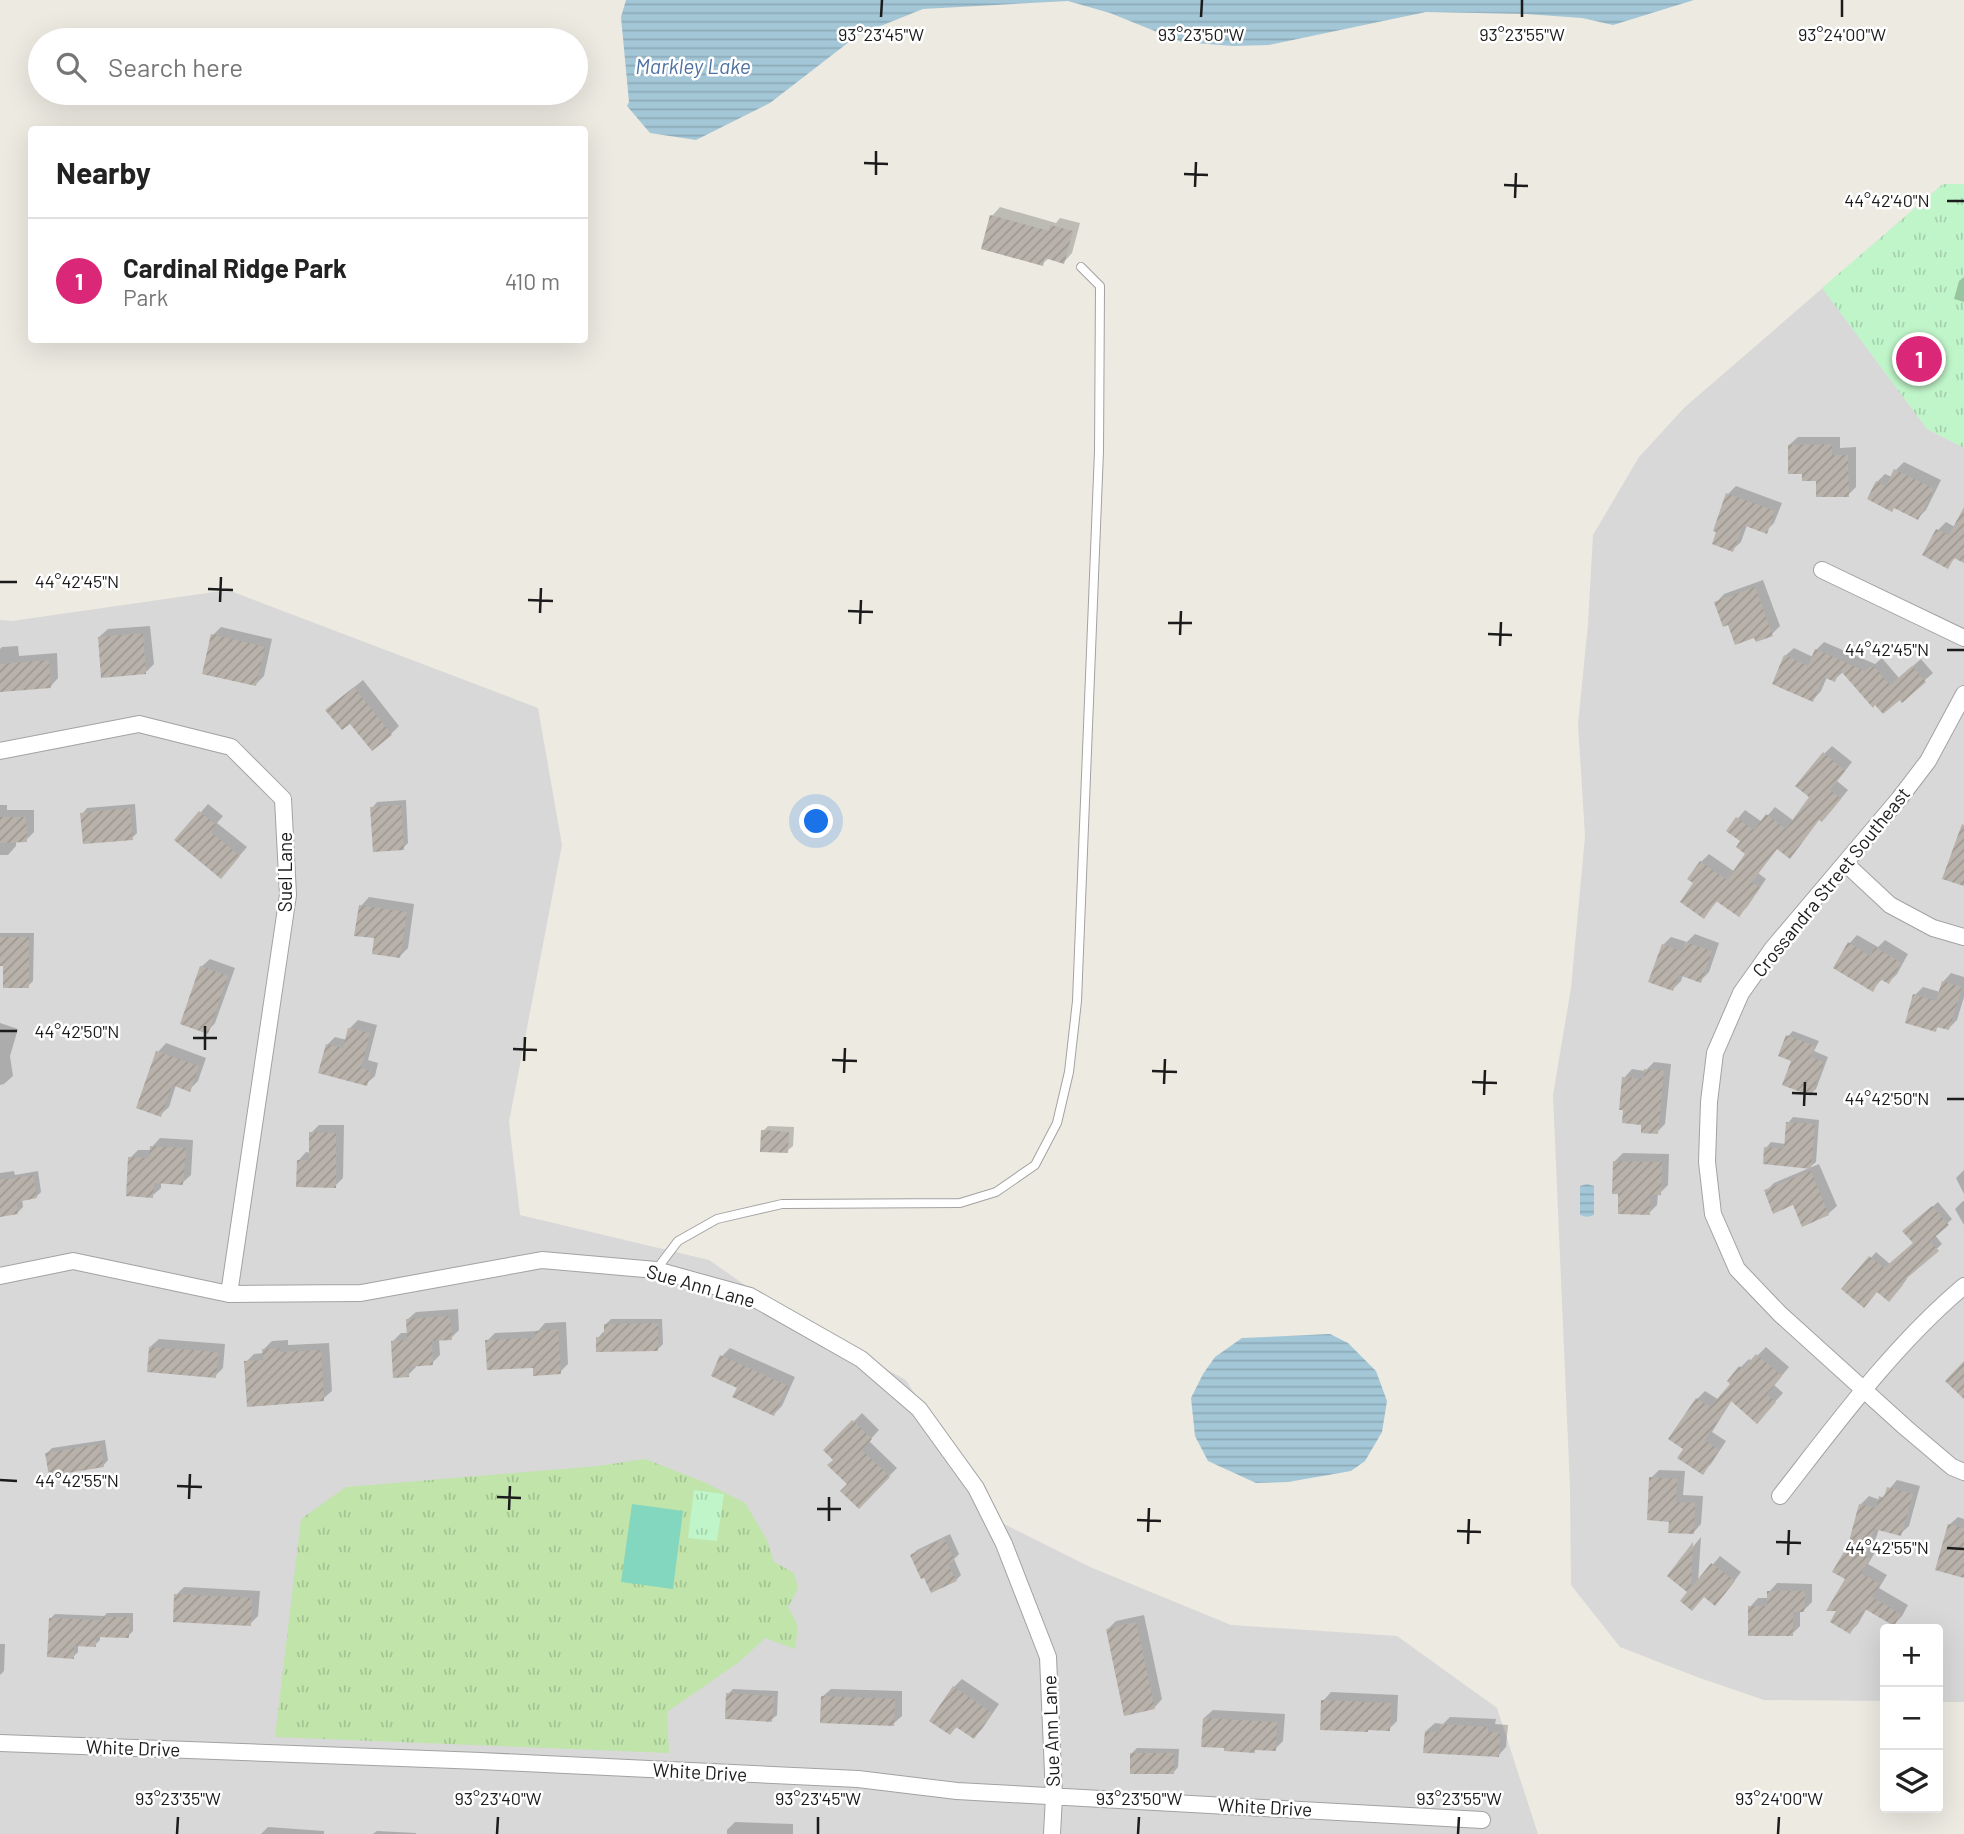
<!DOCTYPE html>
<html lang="en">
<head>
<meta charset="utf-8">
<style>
	:root { --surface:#fff; --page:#f6f6f6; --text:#222; --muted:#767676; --line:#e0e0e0; --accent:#db2777 }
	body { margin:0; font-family:Barlow,sans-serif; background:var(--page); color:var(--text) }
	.controls { position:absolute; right:21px; bottom:21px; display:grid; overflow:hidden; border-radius:7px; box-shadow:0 7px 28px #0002 }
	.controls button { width:63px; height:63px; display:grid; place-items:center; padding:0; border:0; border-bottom:2px solid var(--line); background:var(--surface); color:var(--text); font:35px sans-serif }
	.you { position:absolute; left:817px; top:822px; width:24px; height:24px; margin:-18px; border:5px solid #fff; border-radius:50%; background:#1a73e8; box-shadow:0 0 0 10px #1a73e833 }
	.badge { display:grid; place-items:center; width:46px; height:46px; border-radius:50%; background:var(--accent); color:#fff; font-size:23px; font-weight:700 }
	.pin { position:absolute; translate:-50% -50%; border:4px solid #fff; box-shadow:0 2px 7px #0006 }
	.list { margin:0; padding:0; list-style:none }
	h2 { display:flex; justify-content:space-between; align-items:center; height:91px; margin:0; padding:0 28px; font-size:30px }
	h2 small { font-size:23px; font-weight:400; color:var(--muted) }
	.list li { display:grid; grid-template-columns:46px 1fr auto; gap:21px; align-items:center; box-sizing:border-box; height:126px; padding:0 28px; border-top:2px solid var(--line) }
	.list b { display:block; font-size:26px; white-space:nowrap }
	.list p { margin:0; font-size:23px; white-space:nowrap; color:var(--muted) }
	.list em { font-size:23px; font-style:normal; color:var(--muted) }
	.icon { flex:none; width:38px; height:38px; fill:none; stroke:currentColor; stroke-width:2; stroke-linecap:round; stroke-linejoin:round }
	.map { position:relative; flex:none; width:1964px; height:1834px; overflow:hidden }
	.search { position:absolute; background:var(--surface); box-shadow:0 7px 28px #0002; left:28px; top:28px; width:560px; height:77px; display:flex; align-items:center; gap:18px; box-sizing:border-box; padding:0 24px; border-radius:38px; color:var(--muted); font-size:26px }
	.panel { position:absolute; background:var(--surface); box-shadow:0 7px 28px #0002; left:28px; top:126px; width:560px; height:217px; border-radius:7px }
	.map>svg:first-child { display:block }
	.residential { fill:#d9d8d8 }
	.grass { fill:url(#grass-tufts) }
	.park { fill:url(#park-tufts) }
	.pitch { fill:#84d7bf }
	.water { fill:url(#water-rules) }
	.shadow { fill:#0003 }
	.building { fill:url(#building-hatch) }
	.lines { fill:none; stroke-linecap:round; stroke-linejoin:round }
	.service-casing { stroke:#a2a2a2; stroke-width:10 }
	.minor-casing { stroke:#a2a2a2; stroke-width:18 }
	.service { stroke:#fff; stroke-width:8 }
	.minor { stroke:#fff; stroke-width:16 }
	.ticks { fill:none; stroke:#1b1b1b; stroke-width:2.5 }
	.labels { text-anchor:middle; stroke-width:5; stroke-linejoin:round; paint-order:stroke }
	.street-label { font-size:19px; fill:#1b1b1b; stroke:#fff }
	.water-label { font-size:21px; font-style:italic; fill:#4f71a3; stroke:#fff }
	.ticks-label { font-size:18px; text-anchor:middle; fill:#1b1b1b; stroke:#fff; stroke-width:5; stroke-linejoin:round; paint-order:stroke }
</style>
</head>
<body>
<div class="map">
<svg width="1964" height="1834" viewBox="0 0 1964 1834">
	<defs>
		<pattern id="grass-tufts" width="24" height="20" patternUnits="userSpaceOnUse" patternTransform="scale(1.75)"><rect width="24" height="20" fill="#c0e4aa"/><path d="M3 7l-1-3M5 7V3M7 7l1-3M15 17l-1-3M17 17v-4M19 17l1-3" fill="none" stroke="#a4c392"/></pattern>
		<pattern id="park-tufts" width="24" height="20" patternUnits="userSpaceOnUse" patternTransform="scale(1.75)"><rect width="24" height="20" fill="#c0f5c9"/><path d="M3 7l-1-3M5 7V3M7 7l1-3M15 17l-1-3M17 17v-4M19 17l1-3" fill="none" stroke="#a4d1ac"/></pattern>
		<pattern id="water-rules" width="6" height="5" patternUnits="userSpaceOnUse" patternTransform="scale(1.75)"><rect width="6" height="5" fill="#a4c7d7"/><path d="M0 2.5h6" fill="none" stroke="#8daab8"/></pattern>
		<pattern id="building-hatch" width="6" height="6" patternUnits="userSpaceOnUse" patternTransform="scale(1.75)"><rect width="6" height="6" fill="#b8b2ab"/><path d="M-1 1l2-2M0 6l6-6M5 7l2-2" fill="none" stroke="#9e9893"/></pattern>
	</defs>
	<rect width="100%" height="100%" fill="#eceae1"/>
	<path class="residential" d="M 1943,184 L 1964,184 L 1964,1702 L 1938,1702 L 1938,1629 L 1885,1629 L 1885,1701 L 1764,1700 L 1697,1677 L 1620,1647 L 1571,1585 L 1570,1488 L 1553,1095 L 1571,988 L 1585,836 L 1578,724 L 1588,624 L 1593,535 L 1639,457 L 1685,407 Z
		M 228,590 L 538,708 L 562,845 L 509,1122 L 520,1215 L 709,1260 L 791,1317 L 906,1380 L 994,1519 L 1090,1567 L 1231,1625 L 1397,1636 L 1497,1708 L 1538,1834 L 0,1834 L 0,620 L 12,621 Z"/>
	<path class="grass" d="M 645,1459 L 704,1482 L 745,1503 L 767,1540 L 774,1562 L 794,1573 L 798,1588 L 788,1607 L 798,1626 L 795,1649 L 765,1638 L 739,1662 L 667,1712 L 669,1753 L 275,1737 L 301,1519 L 346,1487 L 598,1466 Z"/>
	<path class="park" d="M 1943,184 L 1964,184 L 1964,448 L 1927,429 L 1822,288 Z
		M 694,1490 L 724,1494 L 717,1541 L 688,1538 Z"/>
	<path class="pitch" d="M 632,1504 L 683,1511 L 673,1589 L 621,1582 Z"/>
	<path class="water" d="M 626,0 L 1694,0 L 1613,25 L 1582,18 L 1526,14 L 1426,12 L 1269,45 L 1233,46 L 1182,42 L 1110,13 L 1068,1 L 923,9 L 858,35 L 770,103 L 696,140 L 650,133 L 627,106 L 629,102 L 621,17 Z
		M 1587,1184 L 1594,1186 L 1594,1215 L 1587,1217 L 1580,1215 L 1580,1186 Z
		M 1330,1334 L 1348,1343 L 1376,1371 L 1387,1401 L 1382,1432 L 1365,1461 L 1351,1471 L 1288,1482 L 1256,1483 L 1208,1461 L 1195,1436 L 1191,1398 L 1203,1374 L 1215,1357 L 1242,1338 Z"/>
	<path class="shadow" d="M 1000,207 L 1056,223 L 1060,218 L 1080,223 L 1072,253 L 1064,262 L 1049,258 L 1042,264 L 992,216 Z
		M 1964,277 L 1964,302 L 1954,299 L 1959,281 Z
		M 1798,437 L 1840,437 L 1840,448 L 1856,447 L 1856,487 L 1848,495 L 1804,472 L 1789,445 Z
		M 1904,462 L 1941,480 L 1926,510 L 1918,518 L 1877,482 L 1885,474 L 1892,477 L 1896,470 Z
		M 1736,486 L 1782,503 L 1774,523 L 1766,531 L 1747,525 L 1741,542 L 1732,550 L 1728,494 Z
		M 1964,517 L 1964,561 L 1956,557 L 1947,566 L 1925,554 L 1938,530 L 1946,522 L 1955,527 Z
		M 1763,580 L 1780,626 L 1772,634 L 1755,636 L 1729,623 L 1716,603 L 1724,594 Z
		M 150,626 L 154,664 L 146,672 L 99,637 L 108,629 Z
		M 221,627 L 272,639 L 264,676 L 256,684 L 213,635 Z
		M 1824,642 L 1875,664 L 1882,658 L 1899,678 L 1921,659 L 1933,673 L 1902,700 L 1844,671 L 1834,680 L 1827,677 L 1821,691 L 1813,700 L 1785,656 L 1794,648 L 1813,657 L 1816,650 Z
		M 18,646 L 19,656 L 57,653 L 58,678 L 50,687 L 0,690 L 0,649 L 2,647 Z
		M 363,680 L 399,726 L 391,734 L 336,702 Z
		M 1832,746 L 1852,762 L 1837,781 L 1848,790 L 1830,812 L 1820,818 L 1798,848 L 1778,847 L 1758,873 L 1766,879 L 1747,907 L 1739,915 L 1718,900 L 1704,917 L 1695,883 L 1689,879 L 1701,862 L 1709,854 L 1735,872 L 1748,853 L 1743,841 L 1728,830 L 1745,810 L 1762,822 L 1775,807 L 1794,821 L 1811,797 L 1824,754 Z
		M 406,800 L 408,843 L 403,848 L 372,808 L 377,802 Z
		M 135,804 L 137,833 L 132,838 L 82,814 L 87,808 Z
		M 208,804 L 223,816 L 217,823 L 247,847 L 229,868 L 177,840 Z
		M 0,805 L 7,805 L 7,810 L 34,810 L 34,832 L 26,840 L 16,840 L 16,846 L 8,855 L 0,855 Z
		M 369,897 L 414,904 L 408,948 L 400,956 L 361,906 Z
		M 0,933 L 34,933 L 33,981 L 28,986 L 5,964 L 0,964 Z
		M 1695,934 L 1719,943 L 1709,972 L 1700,981 L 1683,975 L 1681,981 L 1673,989 L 1663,945 L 1671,937 L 1687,942 Z
		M 1857,935 L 1878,947 L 1885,940 L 1908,954 L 1897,974 L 1889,982 L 1883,978 L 1873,989 L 1849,944 Z
		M 210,959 L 235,968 L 215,1023 L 207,1032 L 201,967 Z
		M 1951,973 L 1964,977 L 1964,997 L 1957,1020 L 1949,1028 L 1939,1026 L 1935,1030 L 1915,995 L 1923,987 L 1940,992 L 1943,982 Z
		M 358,1020 L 377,1025 L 368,1060 L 378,1063 L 375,1076 L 366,1084 L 327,1045 L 335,1037 L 347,1040 L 350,1028 Z
		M 0,1023 L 18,1029 L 10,1056 L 13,1076 L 4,1084 L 0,1085 Z
		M 1793,1031 L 1819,1041 L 1814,1051 L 1828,1057 L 1816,1089 L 1810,1094 L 1793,1060 L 1788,1036 Z
		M 166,1043 L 206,1058 L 198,1081 L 189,1090 L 176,1085 L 169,1107 L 160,1115 L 158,1052 Z
		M 1654,1062 L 1671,1064 L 1665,1124 L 1657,1132 L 1624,1078 L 1632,1069 L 1645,1071 Z
		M 1793,1117 L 1819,1120 L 1816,1162 L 1810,1167 L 1766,1148 L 1771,1142 L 1786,1144 L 1788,1123 Z
		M 319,1125 L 344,1125 L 343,1178 L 335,1186 L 298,1161 L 306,1152 L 311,1153 L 311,1133 Z
		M 768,1126 L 794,1127 L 793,1146 L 787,1151 L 763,1131 Z
		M 160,1138 L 193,1140 L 191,1175 L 182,1183 L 161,1182 L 161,1188 L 152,1196 L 130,1158 L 138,1150 L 152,1150 L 152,1147 Z
		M 1623,1153 L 1669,1154 L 1668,1185 L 1660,1193 L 1658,1193 L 1657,1205 L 1649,1213 L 1620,1192 L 1615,1161 Z
		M 1819,1164 L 1837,1206 L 1828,1214 L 1794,1203 L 1766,1191 L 1774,1183 Z
		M 1964,1170 L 1964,1194 L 1956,1178 Z
		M 14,1171 L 15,1175 L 38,1171 L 41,1192 L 36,1197 L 22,1199 L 23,1207 L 18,1212 L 0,1215 L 0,1173 Z
		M 1963,1201 L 1964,1201 L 1964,1225 L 1955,1209 Z
		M 1938,1202 L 1952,1219 L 1935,1235 L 1942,1244 L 1905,1277 L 1907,1279 L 1894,1295 L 1878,1290 L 1844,1289 L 1876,1252 L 1890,1264 L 1915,1243 L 1910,1226 Z
		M 458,1309 L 459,1330 L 451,1338 L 439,1339 L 440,1355 L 432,1363 L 416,1364 L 416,1367 L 408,1375 L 393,1341 L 401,1333 L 408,1333 L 407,1320 L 416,1312 Z
		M 611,1319 L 662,1319 L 663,1344 L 658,1349 L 598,1338 L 603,1332 L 606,1332 L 606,1324 Z
		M 566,1322 L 568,1364 L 560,1372 L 487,1341 L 495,1333 L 538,1331 L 545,1323 Z
		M 159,1339 L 225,1344 L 223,1368 L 215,1376 L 150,1347 Z
		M 288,1340 L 288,1345 L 329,1343 L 332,1391 L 323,1399 L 246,1362 L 254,1354 L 264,1353 L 264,1349 L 272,1341 Z
		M 1766,1347 L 1789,1367 L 1774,1385 L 1783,1393 L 1765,1413 L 1732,1400 L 1712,1432 L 1726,1441 L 1711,1464 L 1703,1472 L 1686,1448 L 1671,1438 L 1697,1399 L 1705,1391 L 1719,1400 L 1733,1384 L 1741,1367 L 1749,1359 L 1752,1361 Z
		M 730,1348 L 795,1377 L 782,1406 L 774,1414 L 739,1387 L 722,1356 Z
		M 862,1413 L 879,1430 L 869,1441 L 897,1468 L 859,1507 L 850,1484 L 836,1460 L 826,1450 Z
		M 105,1440 L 108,1460 L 103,1466 L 47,1453 L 52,1448 Z
		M 1659,1470 L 1685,1471 L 1683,1495 L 1703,1496 L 1701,1524 L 1693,1533 L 1671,1520 L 1651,1478 Z
		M 1897,1480 L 1920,1486 L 1909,1526 L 1900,1534 L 1879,1529 L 1873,1547 L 1877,1549 L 1868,1564 L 1887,1575 L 1879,1588 L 1908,1605 L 1902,1616 L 1894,1624 L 1867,1608 L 1858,1624 L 1850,1632 L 1839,1609 L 1847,1578 L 1849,1546 L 1860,1505 L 1869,1496 L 1880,1500 Z
		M 1958,1517 L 1964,1519 L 1964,1576 L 1949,1525 Z
		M 950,1534 L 959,1554 L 954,1559 L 961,1575 L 956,1580 L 912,1555 L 917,1550 Z
		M 1701,1537 L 1698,1582 L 1720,1556 L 1741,1572 L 1723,1596 L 1690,1592 L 1669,1576 Z
		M 1777,1583 L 1812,1584 L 1812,1602 L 1804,1610 L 1800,1610 L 1800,1626 L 1792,1634 L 1750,1607 L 1758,1598 L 1769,1598 L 1769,1592 Z
		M 184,1587 L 260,1591 L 258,1616 L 250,1624 L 176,1595 Z
		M 107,1613 L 133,1613 L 133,1631 L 128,1636 L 100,1636 L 100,1640 L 95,1645 L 78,1644 L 78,1652 L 73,1657 L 50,1619 L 55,1614 L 104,1616 Z
		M 1144,1615 L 1162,1699 L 1154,1708 L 1108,1629 L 1116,1621 Z
		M 0,1644 L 5,1644 L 4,1671 L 0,1675 Z
		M 962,1679 L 999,1704 L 982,1729 L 974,1737 L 958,1726 L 950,1733 L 954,1687 Z
		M 733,1689 L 778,1691 L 777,1715 L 771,1720 L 728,1694 Z
		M 831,1689 L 902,1691 L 902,1716 L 893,1724 L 822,1697 Z
		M 1331,1692 L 1398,1695 L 1397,1721 L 1389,1729 L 1323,1701 Z
		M 1213,1710 L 1285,1714 L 1283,1741 L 1275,1749 L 1257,1748 L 1254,1751 L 1204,1718 Z
		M 1450,1717 L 1496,1719 L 1495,1724 L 1508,1725 L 1506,1747 L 1498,1756 L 1426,1731 L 1435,1723 L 1443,1724 Z
		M 1137,1748 L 1179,1749 L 1178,1767 L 1173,1773 L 1132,1753 Z
		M 735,1822 L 793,1824 L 793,1834 L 727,1834 L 727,1830 Z
		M 268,1827 L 324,1831 L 324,1834 L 261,1834 Z
		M 377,1831 L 416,1833 L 416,1834 L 373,1834 Z"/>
	<path class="building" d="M 990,215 L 1049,231 L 1050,225 L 1073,231 L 1064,264 L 1045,258 L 1043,266 L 981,249 Z
		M 1832,444 L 1832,455 L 1848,455 L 1849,497 L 1816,497 L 1816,481 L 1802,481 L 1802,474 L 1788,474 L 1788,445 Z
		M 1894,469 L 1934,489 L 1918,520 L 1894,508 L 1892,512 L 1867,499 L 1876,481 L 1886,486 Z
		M 1726,493 L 1775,511 L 1767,534 L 1743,525 L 1733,552 L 1712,544 L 1716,532 L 1713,531 Z
		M 1964,507 L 1964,563 L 1954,558 L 1948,569 L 1922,555 L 1936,529 L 1949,535 Z
		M 1755,587 L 1773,636 L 1756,642 L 1754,638 L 1735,645 L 1728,625 L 1723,627 L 1714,602 Z
		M 143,633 L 146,674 L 101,678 L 98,637 Z
		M 211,634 L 265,647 L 256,686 L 202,674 Z
		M 1815,649 L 1865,671 L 1873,665 L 1890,685 L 1912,666 L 1926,682 L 1902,703 L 1900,700 L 1883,714 L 1875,705 L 1873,708 L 1840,670 L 1835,682 L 1823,677 L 1813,702 L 1772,684 L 1784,655 L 1808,666 Z
		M 49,660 L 51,688 L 0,692 L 0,664 Z
		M 354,687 L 392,735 L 372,751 L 350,724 L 342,730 L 325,710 Z
		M 1823,752 L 1845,771 L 1830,790 L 1841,799 L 1822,822 L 1819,820 L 1790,859 L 1777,849 L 1752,882 L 1760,888 L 1739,917 L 1716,901 L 1704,919 L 1680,902 L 1693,883 L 1687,879 L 1700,861 L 1727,880 L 1745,854 L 1736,847 L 1740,841 L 1726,831 L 1736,817 L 1754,830 L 1766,814 L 1786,829 L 1809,797 L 1795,786 Z
		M 401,805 L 404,850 L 373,852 L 370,807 Z
		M 130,808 L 133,840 L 83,844 L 80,813 Z
		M 199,811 L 216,825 L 211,832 L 240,856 L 221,879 L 174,840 Z
		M 0,817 L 26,817 L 27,842 L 0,843 Z
		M 1962,824 L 1964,825 L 1964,886 L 1942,879 Z
		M 359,905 L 407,912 L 400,958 L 372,954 L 374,938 L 354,936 Z
		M 0,937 L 29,937 L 29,988 L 3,988 L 3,966 L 0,966 Z
		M 1685,942 L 1712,951 L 1701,983 L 1679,975 L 1673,991 L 1648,982 L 1662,944 L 1682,951 Z
		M 1848,942 L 1870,956 L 1875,947 L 1901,963 L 1889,984 L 1880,979 L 1873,992 L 1833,968 Z
		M 200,966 L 228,976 L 208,1034 L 180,1024 Z
		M 1942,981 L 1962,987 L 1949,1030 L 1937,1027 L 1936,1032 L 1905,1023 L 1913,994 L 1936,1001 Z
		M 348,1028 L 370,1033 L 361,1068 L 371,1071 L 367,1086 L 318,1073 L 326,1044 L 343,1048 Z
		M 1786,1035 L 1815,1046 L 1810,1057 L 1824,1062 L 1811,1096 L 1782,1085 L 1791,1061 L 1778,1056 Z
		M 156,1051 L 199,1066 L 190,1092 L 172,1085 L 161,1117 L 136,1108 Z
		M 1644,1069 L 1664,1071 L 1658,1134 L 1641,1133 L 1641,1125 L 1622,1123 L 1623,1110 L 1619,1110 L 1622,1077 L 1644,1079 Z
		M 1786,1122 L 1815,1124 L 1811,1169 L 1763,1164 L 1764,1147 L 1784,1149 Z
		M 761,1130 L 789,1132 L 788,1153 L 760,1152 Z
		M 309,1132 L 336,1133 L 336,1188 L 296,1187 L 297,1160 L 309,1160 Z
		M 150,1146 L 186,1148 L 183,1185 L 154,1183 L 153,1198 L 126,1196 L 128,1157 L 149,1158 Z
		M 1613,1161 L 1662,1162 L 1661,1195 L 1650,1195 L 1650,1215 L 1618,1214 L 1618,1194 L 1612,1194 Z
		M 1811,1171 L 1829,1215 L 1802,1227 L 1793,1205 L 1773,1214 L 1764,1190 Z
		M 33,1175 L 37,1198 L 17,1202 L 18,1214 L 0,1217 L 0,1180 Z
		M 1932,1206 L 1949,1225 L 1930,1241 L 1939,1251 L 1901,1283 L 1903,1285 L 1889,1302 L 1877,1292 L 1864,1308 L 1841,1289 L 1869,1256 L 1884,1268 L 1913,1243 L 1902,1231 Z
		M 450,1316 L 452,1340 L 432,1341 L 433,1365 L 408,1367 L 409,1377 L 393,1378 L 391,1341 L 407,1340 L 406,1319 Z
		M 658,1323 L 658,1351 L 596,1352 L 596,1337 L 604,1337 L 604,1324 Z
		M 558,1329 L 561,1374 L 533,1376 L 533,1368 L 487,1370 L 485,1340 L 535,1338 L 535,1331 Z
		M 149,1347 L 218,1352 L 216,1378 L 147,1372 Z
		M 280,1348 L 280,1352 L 321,1350 L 324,1401 L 247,1407 L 244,1361 L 263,1360 L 262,1349 Z
		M 1756,1354 L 1782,1376 L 1767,1394 L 1776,1402 L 1757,1424 L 1731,1401 L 1705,1440 L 1719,1450 L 1703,1475 L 1677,1458 L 1683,1449 L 1668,1439 L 1696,1398 L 1710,1407 L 1730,1384 L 1727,1381 L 1739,1366 L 1743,1369 Z
		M 720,1355 L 788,1386 L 774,1416 L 732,1397 L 737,1388 L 711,1376 Z
		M 1964,1361 L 1964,1399 L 1945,1381 Z
		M 852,1420 L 872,1439 L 862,1450 L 890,1477 L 859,1509 L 840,1491 L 847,1484 L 827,1465 L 833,1460 L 823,1450 Z
		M 100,1444 L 104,1467 L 49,1476 L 45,1453 Z
		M 1649,1477 L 1677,1479 L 1676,1502 L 1695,1503 L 1694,1534 L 1668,1533 L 1669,1522 L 1647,1520 Z
		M 1887,1487 L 1913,1494 L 1901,1536 L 1874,1529 L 1866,1556 L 1870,1558 L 1861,1573 L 1880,1584 L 1872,1597 L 1901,1614 L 1894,1626 L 1865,1609 L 1850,1634 L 1830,1622 L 1836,1611 L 1826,1611 L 1845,1579 L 1832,1572 L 1848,1545 L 1859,1504 L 1876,1508 L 1879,1496 L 1884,1498 Z
		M 1948,1524 L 1964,1528 L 1964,1578 L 1935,1570 Z
		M 944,1538 L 955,1561 L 948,1564 L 957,1581 L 931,1593 L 924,1578 L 921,1579 L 910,1555 Z
		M 1693,1542 L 1691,1588 L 1711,1563 L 1735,1581 L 1715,1606 L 1704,1597 L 1692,1611 L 1680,1601 L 1687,1592 L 1667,1576 Z
		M 1767,1591 L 1805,1591 L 1804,1612 L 1793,1612 L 1793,1636 L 1748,1636 L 1748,1606 L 1767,1606 Z
		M 174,1594 L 252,1598 L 251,1626 L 173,1622 Z
		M 100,1617 L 129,1617 L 129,1638 L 96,1637 L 96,1647 L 74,1646 L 74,1659 L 47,1657 L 49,1618 L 100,1620 Z
		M 1136,1622 L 1155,1709 L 1124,1716 L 1106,1629 Z
		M 953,1686 L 992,1713 L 974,1739 L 956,1727 L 950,1735 L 929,1721 Z
		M 726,1693 L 774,1696 L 772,1722 L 725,1719 Z
		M 821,1696 L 895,1699 L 894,1726 L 820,1723 Z
		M 1321,1700 L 1391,1703 L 1390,1731 L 1368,1730 L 1368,1732 L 1320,1730 Z
		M 1203,1718 L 1277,1722 L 1276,1751 L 1255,1750 L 1255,1753 L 1224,1751 L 1224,1748 L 1201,1747 Z
		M 1440,1724 L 1488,1727 L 1488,1732 L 1500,1732 L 1499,1757 L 1423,1753 L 1425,1731 L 1440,1732 Z
		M 1130,1753 L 1174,1753 L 1174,1774 L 1130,1774 Z"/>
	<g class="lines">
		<defs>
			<path id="service" d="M 656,1270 L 678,1241 L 717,1219 L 782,1204 L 960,1203 L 996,1192 L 1035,1165 L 1057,1123 L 1069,1072 L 1077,1001 L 1099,451 L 1100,286 L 1081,267"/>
			<path id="minor" d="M 1822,570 L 1964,638
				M 1964,694 L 1928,761 L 1899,799 L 1773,948 L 1741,993 L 1715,1053 L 1709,1102 L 1707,1162 L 1713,1214 L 1737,1269 L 1780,1314 L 1906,1428 L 1952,1467 L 1964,1472
				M 0,751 L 139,724 L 231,747 L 283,799 L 288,895 L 229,1294
				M 1845,863 L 1890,905 L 1933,928 L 1964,937
				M 0,1276 L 73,1261 L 229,1294 L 361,1293 L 542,1260 L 656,1270 L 750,1296 L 861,1359 L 919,1409 L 976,1488 L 1004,1544 L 1048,1657 L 1054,1796 L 1052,1834
				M 1780,1496 C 1837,1423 1893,1346 1964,1286
				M 0,1743 L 481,1761 L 858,1779 L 957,1791 L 1482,1820"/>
		</defs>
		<use href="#service" class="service-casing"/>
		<use href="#minor" class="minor-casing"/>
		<use href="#service" class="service"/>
		<use href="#minor" class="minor"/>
	</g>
	<path class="ticks" d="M 881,17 L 882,0M 1201,17 L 1202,0M 1522,17 L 1522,0M 1842,17 L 1842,0M 864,163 L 888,164M 1184,174 L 1208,175M 876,175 L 876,151M 1504,185 L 1528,186M 1195,187 L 1196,162M 1515,198 L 1516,173M 1947,201 L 1964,201M 0,582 L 17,582M 208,589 L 233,590M 528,600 L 553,601M 220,602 L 221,577M 848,611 L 873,612M 540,613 L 541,588M 1168,623 L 1192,623M 860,624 L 861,600M 1488,634 L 1512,635M 1180,635 L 1181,611M 1500,646 L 1501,622M 1947,650 L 1964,650M 0,1031 L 17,1031M 193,1038 L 217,1038M 513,1049 L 537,1050M 205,1050 L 205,1026M 832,1060 L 857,1061M 524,1061 L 525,1037M 1152,1071 L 1177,1072M 844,1073 L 845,1048M 1472,1082 L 1497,1083M 1164,1084 L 1165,1059M 1792,1093 L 1817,1094M 1484,1095 L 1485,1070M 1947,1099 L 1964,1099M 1804,1106 L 1805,1082M 0,1480 L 17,1481M 177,1486 L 202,1487M 497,1497 L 521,1498M 189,1499 L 190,1474M 817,1509 L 841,1509M 509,1510 L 510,1486M 1137,1520 L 1161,1521M 829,1521 L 829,1497M 1457,1531 L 1481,1532M 1148,1532 L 1149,1508M 1776,1542 L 1801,1543M 1468,1544 L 1469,1519M 1947,1548 L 1964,1549M 1788,1555 L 1789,1530M 177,1834 L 178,1817M 497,1834 L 498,1817M 818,1834 L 818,1817M 1138,1834 L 1139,1817M 1458,1834 L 1459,1817M 1778,1834 L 1779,1817"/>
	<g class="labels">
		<g class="street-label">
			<text transform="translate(285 872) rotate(-90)" y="7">Suel Lane</text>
			<text transform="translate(1831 882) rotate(-51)" y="7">Crossandra Street Southeast</text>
			<text transform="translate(701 1286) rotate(16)" y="7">Sue Ann Lane</text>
			<text transform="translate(1051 1731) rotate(-92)" y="7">Sue Ann Lane</text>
			<text transform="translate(133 1748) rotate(2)" y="7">White Drive</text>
			<text transform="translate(700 1772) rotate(3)" y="7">White Drive</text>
			<text transform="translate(1265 1807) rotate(3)" y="7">White Drive</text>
		</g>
		<g class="water-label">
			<text x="693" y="74">Markley Lake</text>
		</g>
	</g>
	<g class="ticks-label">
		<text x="881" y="41">93°23'45"W</text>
		<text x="1201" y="41">93°23'50"W</text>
		<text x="1522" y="41">93°23'55"W</text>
		<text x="1842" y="41">93°24'00"W</text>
		<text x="1887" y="207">44°42'40"N</text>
		<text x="77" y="588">44°42'45"N</text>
		<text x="1887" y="656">44°42'45"N</text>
		<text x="77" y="1038">44°42'50"N</text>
		<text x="1887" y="1105">44°42'50"N</text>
		<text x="77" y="1487">44°42'55"N</text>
		<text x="1887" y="1554">44°42'55"N</text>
		<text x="178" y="1805">93°23'35"W</text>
		<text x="498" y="1805">93°23'40"W</text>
		<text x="818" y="1805">93°23'45"W</text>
		<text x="1139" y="1805">93°23'50"W</text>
		<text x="1459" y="1805">93°23'55"W</text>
		<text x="1779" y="1805">93°24'00"W</text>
	</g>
</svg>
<div class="controls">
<button>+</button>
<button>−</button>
<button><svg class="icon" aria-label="layers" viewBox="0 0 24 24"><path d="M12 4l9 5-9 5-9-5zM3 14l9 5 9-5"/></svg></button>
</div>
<div class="you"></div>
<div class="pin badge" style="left:1919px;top:359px">1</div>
<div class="search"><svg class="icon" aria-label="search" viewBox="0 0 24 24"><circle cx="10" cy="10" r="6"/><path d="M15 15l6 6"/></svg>Search here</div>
<section class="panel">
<h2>Nearby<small></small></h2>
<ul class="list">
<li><span class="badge">1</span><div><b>Cardinal Ridge Park</b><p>Park</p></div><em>410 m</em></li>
</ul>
</section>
</div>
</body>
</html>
